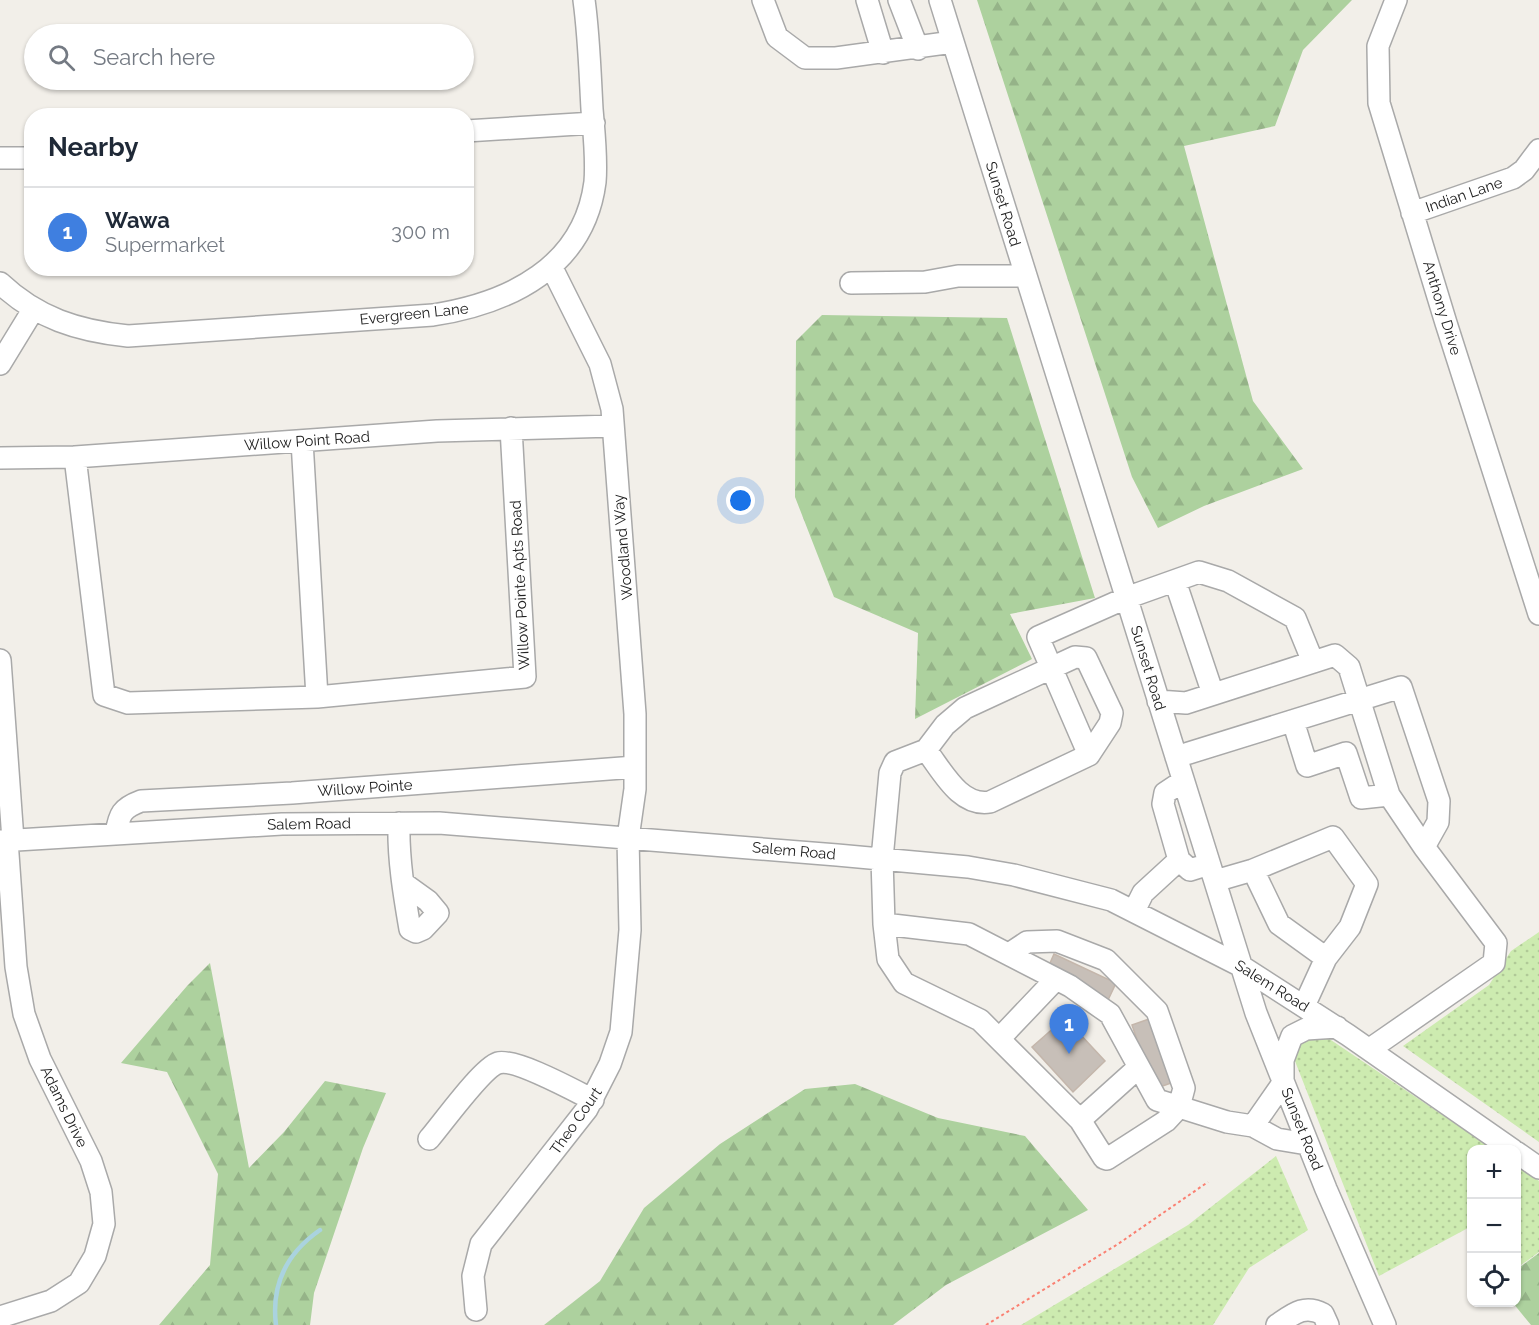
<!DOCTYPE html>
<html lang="en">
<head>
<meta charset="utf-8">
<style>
	:root { --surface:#fff; --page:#f2f2f3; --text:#1f2937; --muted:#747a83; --line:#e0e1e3; --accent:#d40000 }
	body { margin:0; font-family:Raleway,sans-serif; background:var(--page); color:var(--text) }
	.controls { position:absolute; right:18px; bottom:18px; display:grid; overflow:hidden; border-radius:12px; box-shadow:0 2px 4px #0004 }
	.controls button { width:54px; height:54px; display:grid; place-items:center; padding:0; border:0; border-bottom:2px solid var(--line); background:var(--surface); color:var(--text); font:30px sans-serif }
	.you { position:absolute; left:741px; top:501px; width:21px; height:21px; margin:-15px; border:4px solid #fff; border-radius:50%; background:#1a73e8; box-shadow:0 0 0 9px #1a73e833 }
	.badge { display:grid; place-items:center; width:39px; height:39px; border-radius:50%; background:var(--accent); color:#fff; font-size:20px; font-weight:700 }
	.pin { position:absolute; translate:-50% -50px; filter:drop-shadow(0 2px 3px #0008) }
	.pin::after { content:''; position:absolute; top:32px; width:21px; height:18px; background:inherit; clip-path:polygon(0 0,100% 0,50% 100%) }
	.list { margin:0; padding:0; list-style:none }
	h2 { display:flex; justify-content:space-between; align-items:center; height:78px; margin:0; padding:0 24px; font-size:26px }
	h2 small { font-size:20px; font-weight:400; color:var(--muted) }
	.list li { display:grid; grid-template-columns:39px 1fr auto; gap:18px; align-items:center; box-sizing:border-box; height:90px; padding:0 24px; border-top:2px solid var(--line) }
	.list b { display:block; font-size:22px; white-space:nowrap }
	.list p { margin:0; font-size:20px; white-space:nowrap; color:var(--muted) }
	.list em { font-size:20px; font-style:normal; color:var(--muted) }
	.icon { flex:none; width:33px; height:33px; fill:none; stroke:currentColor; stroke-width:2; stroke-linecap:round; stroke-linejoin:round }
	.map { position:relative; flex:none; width:1539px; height:1325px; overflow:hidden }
	.search { position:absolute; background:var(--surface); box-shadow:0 2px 4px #0004; left:24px; top:24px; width:450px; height:66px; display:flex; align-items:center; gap:15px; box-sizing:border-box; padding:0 21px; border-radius:33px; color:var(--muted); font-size:22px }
	.panel { position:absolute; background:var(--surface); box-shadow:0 2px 4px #0004; left:24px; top:108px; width:450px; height:168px; border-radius:24px }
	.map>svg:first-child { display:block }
	.grass { fill:url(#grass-dots) }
	.forest { fill:url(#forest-firs) }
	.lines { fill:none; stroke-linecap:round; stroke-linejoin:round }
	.stream { stroke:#aad3df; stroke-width:4.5 }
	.building { fill:#c7bfb8; stroke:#c4b6ab; stroke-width:1.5 }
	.minor-casing { stroke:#a9a9a9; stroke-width:24 }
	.path { stroke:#fa8072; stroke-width:2; stroke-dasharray:3 3; stroke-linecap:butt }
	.minor { stroke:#fff; stroke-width:21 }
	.labels { text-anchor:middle; stroke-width:4.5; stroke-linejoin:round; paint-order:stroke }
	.street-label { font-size:15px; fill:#222; stroke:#fff }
</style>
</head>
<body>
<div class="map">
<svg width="1539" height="1325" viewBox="0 0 1539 1325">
	<defs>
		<pattern id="grass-dots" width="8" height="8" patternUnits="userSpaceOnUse" patternTransform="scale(1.5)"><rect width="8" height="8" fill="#cdebb0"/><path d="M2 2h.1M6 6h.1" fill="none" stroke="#b0c997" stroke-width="1.8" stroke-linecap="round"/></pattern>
		<pattern id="forest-firs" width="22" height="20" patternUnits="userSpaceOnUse" patternTransform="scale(1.5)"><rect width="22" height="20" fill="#add19e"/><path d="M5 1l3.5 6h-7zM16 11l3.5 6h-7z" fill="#95b388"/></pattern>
	</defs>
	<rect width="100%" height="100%" fill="#f2efe9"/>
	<path class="grass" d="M 1539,932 L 1539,1142 L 1403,1046 L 1489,985 L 1511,951 Z
		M 1322,1034 L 1493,1149 L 1472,1150 L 1471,1233 L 1468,1228 L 1379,1276 L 1293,1056 L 1303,1042 Z
		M 1276,1156 L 1308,1230 L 1249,1268 L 1213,1325 L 1021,1325 L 1188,1225 Z
		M 1517,1165 L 1539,1181 L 1539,1252 L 1517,1268 Z"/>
	<path class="forest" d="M 977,0 L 1352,0 L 1303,50 L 1275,126 L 1184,146 L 1253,401 L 1303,469 L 1204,506 L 1158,528 L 1132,477 Z
		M 822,315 L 1007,318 L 1095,598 L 1010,614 L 1032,659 L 915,719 L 918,633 L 834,597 L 795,497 L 796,341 Z
		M 210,963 L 249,1168 L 284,1132 L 325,1081 L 386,1093 L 363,1148 L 314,1293 L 310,1325 L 159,1325 L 210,1265 L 218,1174 L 167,1072 L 121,1063 L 187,986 Z
		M 855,1084 L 938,1118 L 1025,1136 L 1088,1210 L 946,1285 L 893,1325 L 544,1325 L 600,1281 L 644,1208 L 720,1144 L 805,1089 Z
		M 1539,1253 L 1539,1325 L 1531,1325 L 1513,1303 L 1516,1302 L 1517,1269 Z"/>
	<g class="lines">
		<path class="stream" d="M 276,1325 C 271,1285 287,1253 320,1230"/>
	</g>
	<path class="building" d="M 1054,954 L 1116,983 L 1108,1000 L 1046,972 Z
		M 1065,1018 L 1105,1061 L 1073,1092 L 1032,1047 Z
		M 1149,1019 L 1171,1083 L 1154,1089 L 1132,1025 Z"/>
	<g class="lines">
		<defs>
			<path id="minor" d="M 763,0 L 777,37 L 805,58 L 836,58 L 953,42
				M 867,0 L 883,53
				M 899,0 L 918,49
				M 940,0 L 1256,1013 L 1326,1189 L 1385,1325
				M 1396,0 L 1378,46 L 1379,103 L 1446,323 L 1539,614
				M 466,131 L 594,123
				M 0,158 L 32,158
				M 1412,213 L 1513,178 L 1524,170 L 1539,150
				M 0,283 C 37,318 78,331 128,336 L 433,315 C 510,303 584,267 595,182 C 597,158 594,133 592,109 C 590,73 589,36 584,0
				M 851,283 L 925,282 L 958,276 L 1026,276
				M 0,364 L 33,310
				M 302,441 L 317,697
				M 75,457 L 104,695 L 128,703 L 317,697 L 525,677 L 511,428
				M 0,458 L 75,457 L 437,431 L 613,426
				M 1175,581 L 1213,694
				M 0,660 L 13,840
				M 1158,701 L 1186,703 L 1335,655 L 1349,667 L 1389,795
				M 1293,721 L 1307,766 L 1346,753 L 1361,798 L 1389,795 L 1424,847
				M 926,750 C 943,772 960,807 990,802 L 1089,755 L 1038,637 L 1126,598 L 1199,572 L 1228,581 L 1295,618 L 1313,662
				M 1089,755 L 1110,723 L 1112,713 L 1086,658 L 1075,657 L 965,708 L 945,725 L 926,750 L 895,762 L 890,773 L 882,859 L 884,924 L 969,934 L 1070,986 L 1110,1014 L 1157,1100 L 1227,1122 L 1253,1126 L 1277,1139 L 1307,1144
				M 1176,757 L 1401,687 L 1439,801 L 1438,822 L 1424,847 L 1496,943 L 1494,963 L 1370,1049
				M 1183,781 L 1165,793 L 1163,804 L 1179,860 L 1190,870 L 1209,864
				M 399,823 C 398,858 404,894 410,929 L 416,932 L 423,929 L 438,913 L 428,901 L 403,883
				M 116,834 C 119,814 122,808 141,801 L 292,793 L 635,767
				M 0,841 L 282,824 L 439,823 L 837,855 L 968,867 L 1014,875 L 1111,900 L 1241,966 L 1348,1035 L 1513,1150
				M 1253,870 L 1279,924 L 1326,958
				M 1215,881 L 1253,870 L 1333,837 L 1367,884 L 1350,927 L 1326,958 L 1304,1006
				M 1134,911 L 1143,893 L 1179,860
				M 884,924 L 888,959 L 904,983 L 980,1020 L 1080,1120 L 1139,1067
				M 1009,954 L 1027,942 L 1057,941 L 1106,960 L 1157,1011 L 1184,1088 L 1179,1107 L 1166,1121 L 1107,1159 L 1104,1158 L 1080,1120
				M 999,1039 L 1056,979
				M 1253,1126 L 1283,1083 L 1283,1060 L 1292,1036 L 1306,1029 L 1337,1027
				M 429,1139 C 442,1124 482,1068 498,1063 C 515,1058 575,1091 593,1100
				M 1516,1152 L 1539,1168
				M 476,1310 L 473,1276 L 481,1244 L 587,1109 L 610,1064 L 621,1032 L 630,930 L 628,838 L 635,789 L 635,714 L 612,409 L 600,364 L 552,268
				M 0,1317 L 51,1301 L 79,1283 L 95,1256 L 104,1224 L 101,1192 L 91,1161 L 40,1059 L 24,1014 L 16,967 L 7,840
				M 1277,1325 C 1293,1314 1304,1304 1323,1314 L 1328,1325"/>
		</defs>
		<use href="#minor" class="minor-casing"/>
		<path class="path" d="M 986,1325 L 1118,1244 L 1208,1182"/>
		<use href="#minor" class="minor"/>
	</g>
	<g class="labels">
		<g class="street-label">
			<text transform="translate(1464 195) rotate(-19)" y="5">Indian Lane</text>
			<text transform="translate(1003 204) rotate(73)" y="5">Sunset Road</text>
			<text transform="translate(1442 308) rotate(73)" y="5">Anthony Drive</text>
			<text transform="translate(414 314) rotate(-6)" y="5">Evergreen Lane</text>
			<text transform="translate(307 441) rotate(-4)" y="5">Willow Point Road</text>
			<text transform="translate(623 547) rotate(-95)" y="5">Woodland Way</text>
			<text transform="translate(520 585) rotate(-93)" y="5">Willow Pointe Apts Road</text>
			<text transform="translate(1148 668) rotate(73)" y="5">Sunset Road</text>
			<text transform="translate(365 788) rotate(-4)" y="5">Willow Pointe</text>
			<text transform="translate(309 824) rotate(-1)" y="5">Salem Road</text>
			<text transform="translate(794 851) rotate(5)" y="5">Salem Road</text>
			<text transform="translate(1272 986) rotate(32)" y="5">Salem Road</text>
			<text transform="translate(64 1107) rotate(64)" y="5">Adams Drive</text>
			<text transform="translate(576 1121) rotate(-55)" y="5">Theo Court</text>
			<text transform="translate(1302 1129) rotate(68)" y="5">Sunset Road</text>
		</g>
	</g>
</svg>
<div class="controls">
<button>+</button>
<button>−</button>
<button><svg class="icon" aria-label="locate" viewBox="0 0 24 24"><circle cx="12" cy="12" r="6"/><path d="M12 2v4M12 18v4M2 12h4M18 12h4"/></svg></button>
</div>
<div class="you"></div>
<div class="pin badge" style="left:1069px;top:1054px;background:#3f7fe0">1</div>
<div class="search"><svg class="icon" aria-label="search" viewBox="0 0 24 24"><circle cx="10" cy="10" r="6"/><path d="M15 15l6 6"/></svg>Search here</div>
<section class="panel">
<h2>Nearby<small></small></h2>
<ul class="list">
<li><span class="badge" style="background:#3f7fe0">1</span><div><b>Wawa</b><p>Supermarket</p></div><em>300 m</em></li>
</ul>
</section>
</div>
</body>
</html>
